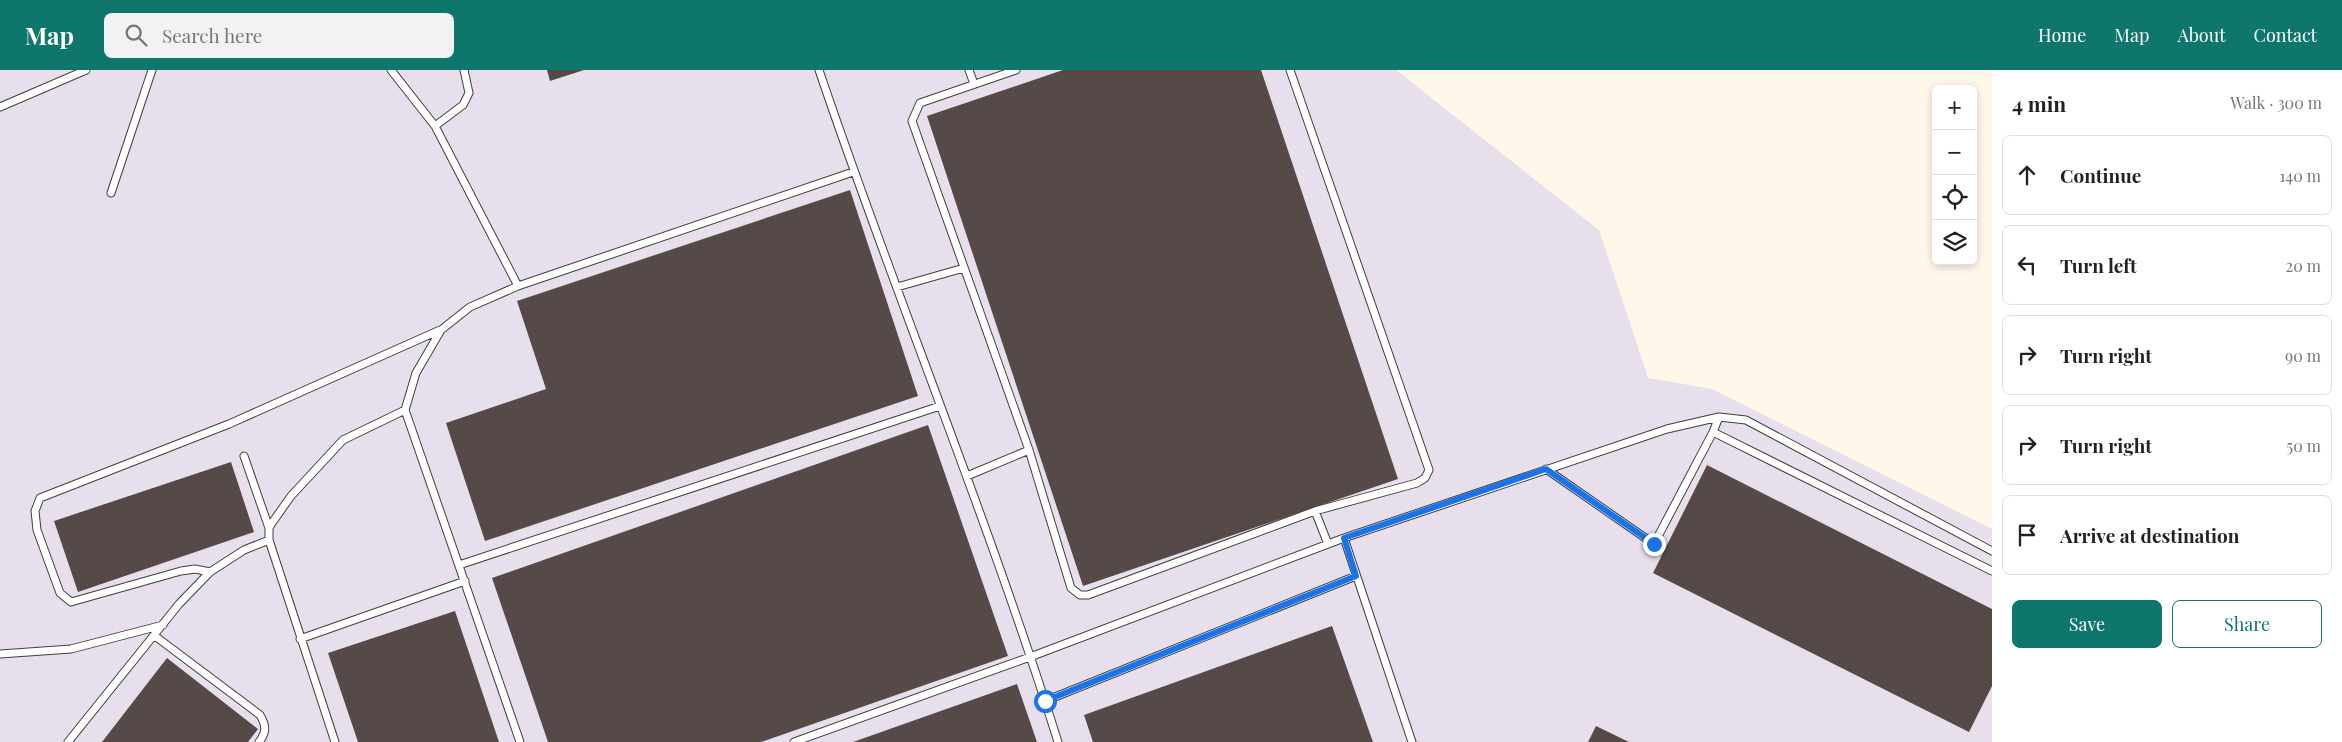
<!DOCTYPE html>
<html lang="en">
<head>
<meta charset="utf-8">
<style>
	:root { --surface:#fff; --page:#f2f2f2; --text:#222; --muted:#767676; --line:#e0e0e0; --accent:#0f766e }
	body { margin:0; font-family:"Playfair Display",serif; background:var(--page); color:var(--text) }
	.controls { position:absolute; right:15px; top:15px; display:grid; overflow:hidden; border-radius:8px; box-shadow:0 2px 8px #0003 }
	.controls button { width:45px; height:45px; display:grid; place-items:center; padding:0; border:0; border-bottom:1px solid var(--line); background:var(--surface); color:var(--text); font:25px sans-serif }
	.stop { position:absolute; width:15px; height:15px; margin:-11px; border:4px solid #1a73e8; border-radius:50%; background:#fff }
	.stop.end { background:#1a73e8; border-color:#fff; box-shadow:0 1px 5px #0008 }
	.list { margin:0; padding:0; list-style:none }
	h2 { display:flex; justify-content:space-between; align-items:center; height:65px; margin:0; padding:0 20px; font-size:21px }
	h2 small { font-size:16px; font-weight:400; color:var(--muted) }
	.list li { display:grid; grid-template-columns:32px 1fr auto; gap:15px; align-items:center; box-sizing:border-box; height:80px; margin:0 10px 10px; padding:0 10px; border:1px solid var(--line); border-radius:8px }
	.list b { display:block; font-size:19px; white-space:nowrap }
	.list em { font-size:16px; font-style:normal; color:var(--muted) }
	.actions { display:flex; gap:10px; padding:15px 20px }
	.actions a { flex:1; padding:11px 0; border:1px solid var(--accent); border-radius:8px; text-align:center; font-size:18px; color:var(--accent) }
	.actions .main { background:var(--accent); color:#fff }
	.icon { flex:none; width:28px; height:28px; fill:none; stroke:currentColor; stroke-width:2; stroke-linecap:round; stroke-linejoin:round }
	.map { position:relative; flex:none; width:1992px; height:672px; overflow:hidden }
	header { display:flex; align-items:center; gap:30px; box-sizing:border-box; height:70px; padding:0 25px; background:var(--accent); color:#fff }
	header strong { font-size:24px }
	nav { display:flex; gap:28px; margin-inline-start:auto; font-size:18px }
	.search { width:350px; height:45px; background:var(--page); display:flex; align-items:center; gap:12px; box-sizing:border-box; padding:0 18px; border-radius:8px; color:var(--muted); font-size:19px }
	main { display:flex }
	aside { flex:1; background:var(--surface) }
	.map>svg:first-child { display:block }
	.industrial { fill:#e8dfec }
	.building { fill:#554a47 }
	.lines { fill:none; stroke-linecap:round; stroke-linejoin:round }
	.service-casing { stroke:#3f3f3f; stroke-width:9 }
	.service { stroke:#fff; stroke-width:7 }
	.route { stroke:#1a73e8; stroke-width:6 }
</style>
</head>
<body>
<header>
<strong>Map</strong>
<div class="search"><svg class="icon" aria-label="search" viewBox="0 0 24 24"><circle cx="10" cy="10" r="6"/><path d="M15 15l6 6"/></svg>Search here</div>
<nav><a>Home</a><a>Map</a><a>About</a><a>Contact</a></nav>
</header>
<main>
<div class="map">
<svg width="1992" height="672" viewBox="0 0 1992 672">
	<rect width="100%" height="100%" fill="#fff7ea"/>
	<path class="industrial" d="M 0,0 L 1396,0 L 1599,160 L 1648,308 L 1712,319 L 1992,459 L 1992,672 L 0,672 Z"/>
	<path class="building" d="M 547,0 L 584,0 L 550,11 Z
		M 1063,0 L 1261,0 L 1398,409 L 1083,516 L 927,46 Z
		M 850,120 L 918,326 L 485,471 L 446,353 L 546,319 L 517,231 Z
		M 928,355 L 1008,586 L 761,672 L 548,672 L 492,508 Z
		M 231,392 L 254,462 L 78,522 L 54,451 Z
		M 1707,395 L 1992,539 L 1992,616 L 1969,662 L 1653,503 Z
		M 455,541 L 499,672 L 358,672 L 328,583 Z
		M 1332,556 L 1373,672 L 1093,672 L 1084,645 Z
		M 167,588 L 258,659 L 248,672 L 102,672 Z
		M 1017,614 L 1037,672 L 853,672 Z
		M 1596,656 L 1629,672 L 1588,672 Z"/>
	<g class="lines">
		<defs>
			<path id="service" d="M 391,0 L 435,56 L 518,216
				M 819,0 C 895,225 987,445 1058,672
				M 969,0 L 974,14
				M 1016,0 L 920,33 L 912,51 L 1029,380 L 1071,518 L 1080,525 L 1088,525 L 1315,441 L 1417,413 L 1425,408 L 1429,400 L 1290,0
				M 0,37 L 86,0
				M 435,56 L 463,35 L 469,23 L 464,0
				M 111,123 L 152,0
				M 897,217 L 964,198
				M 1713,362 L 1992,501
				M 244,386 L 269,458
				M 1546,399 L 1654,474 L 1713,362 L 1719,347
				M 967,406 L 1029,380
				M 1315,441 L 1328,474
				M 1344,468 L 1412,672
				M 459,495 L 940,336
				M 210,502 L 195,499 L 181,501 L 71,532 L 60,523 L 37,460 L 35,441 L 40,428 L 229,354 L 440,260
				M 155,566 L 260,645 C 266,655 267,662 259,672
				M 300,569 L 465,511
				M 0,584 L 71,579 L 163,555
				M 1045,631 L 1356,506
				M 68,672 L 179,534 L 210,502 L 244,480 L 269,470
				M 335,672 L 269,470 L 269,458 L 272,453 L 291,426 L 343,370 L 405,340
				M 520,672 L 405,340 L 416,303 L 441,260 L 470,237 L 518,216 L 853,102
				M 794,672 L 1030,587 L 1344,468 L 1667,359 L 1719,347 L 1746,350 L 1992,481"/>
		</defs>
		<use href="#service" class="service-casing"/>
		<use href="#service" class="service"/>
	</g>
	<g class="lines">
		<path class="route" d="M 1045,631 L 1356,506 L 1344,468 L 1546,399 L 1654,474"/>
	</g>
</svg>
<div class="controls">
<button>+</button>
<button>−</button>
<button><svg class="icon" aria-label="locate" viewBox="0 0 24 24"><circle cx="12" cy="12" r="6"/><path d="M12 2v4M12 18v4M2 12h4M18 12h4"/></svg></button>
<button><svg class="icon" aria-label="layers" viewBox="0 0 24 24"><path d="M12 4l9 5-9 5-9-5zM3 14l9 5 9-5"/></svg></button>
</div>
<div class="stop" style="left:1045px;top:631px"></div>
<div class="stop end" style="left:1654px;top:474px"></div>
</div>
<aside>
<h2>4 min<small>Walk · 300 m</small></h2>
<ul class="list">
<li><svg class="icon" aria-label="ahead" viewBox="0 0 24 24"><path d="M12 20V5M6 11l6-6 6 6"/></svg><div><b>Continue</b></div><em>140 m</em></li>
<li><svg class="icon" aria-label="left" viewBox="0 0 24 24"><path d="M17 20v-9H6M10 6l-5 5 5 5"/></svg><div><b>Turn left</b></div><em>20 m</em></li>
<li><svg class="icon" aria-label="right" viewBox="0 0 24 24"><path d="M7 20v-9h11M14 6l5 5-5 5"/></svg><div><b>Turn right</b></div><em>90 m</em></li>
<li><svg class="icon" aria-label="right" viewBox="0 0 24 24"><path d="M7 20v-9h11M14 6l5 5-5 5"/></svg><div><b>Turn right</b></div><em>50 m</em></li>
<li><svg class="icon" aria-label="arrive" viewBox="0 0 24 24"><path d="M6 21V4h12l-3 4 3 4H6"/></svg><div><b>Arrive at destination</b></div></li>
</ul>
<div class="actions"><a class="main">Save</a><a>Share</a></div>
</aside>
</main>
</body>
</html>
